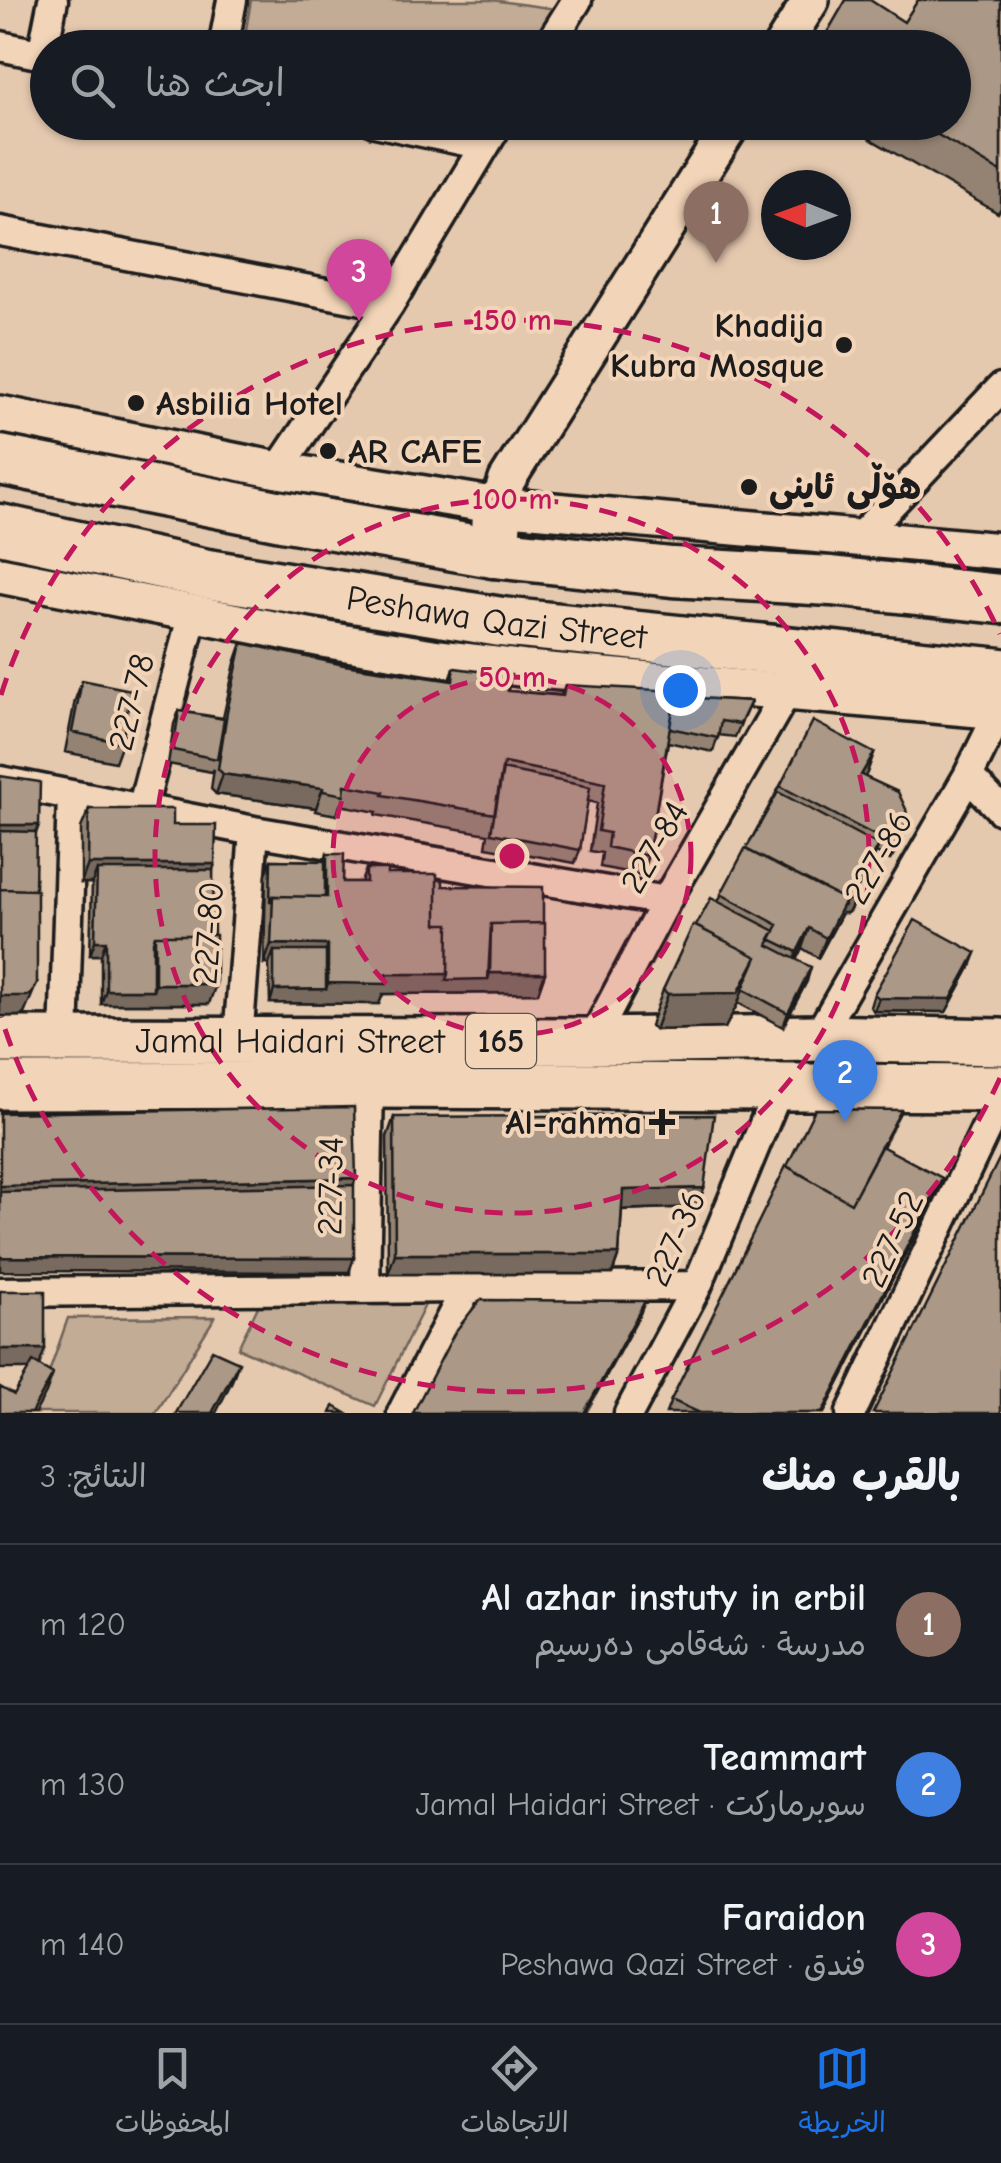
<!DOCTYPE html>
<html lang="ar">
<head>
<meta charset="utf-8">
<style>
	:root { --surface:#171b24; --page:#20242c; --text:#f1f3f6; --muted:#9ea1a6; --line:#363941; --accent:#1a73e8 }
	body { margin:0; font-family:"Comic Neue","Playpen Sans Arabic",sans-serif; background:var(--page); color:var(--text); direction:rtl }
	.compass { position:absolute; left:761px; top:170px; width:90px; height:90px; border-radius:50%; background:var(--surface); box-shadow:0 2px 8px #0004; rotate:271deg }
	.you { position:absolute; left:680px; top:690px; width:35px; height:35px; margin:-25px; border:8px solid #fff; border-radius:50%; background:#1a73e8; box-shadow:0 0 0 15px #1a73e833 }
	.badge { display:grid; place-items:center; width:65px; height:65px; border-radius:50%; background:var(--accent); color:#fff; font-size:32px; font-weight:700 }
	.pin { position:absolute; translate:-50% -82px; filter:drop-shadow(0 2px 5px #0008) }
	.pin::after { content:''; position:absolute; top:52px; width:35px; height:30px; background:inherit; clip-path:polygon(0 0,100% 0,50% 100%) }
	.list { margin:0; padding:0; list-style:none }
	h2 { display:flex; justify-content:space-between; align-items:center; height:130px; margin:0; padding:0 40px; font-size:42px }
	h2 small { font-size:32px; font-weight:400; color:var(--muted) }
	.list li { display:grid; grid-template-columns:65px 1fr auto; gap:30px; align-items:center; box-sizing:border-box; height:160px; padding:0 40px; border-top:2px solid var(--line) }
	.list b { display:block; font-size:38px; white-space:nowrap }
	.list p { margin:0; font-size:32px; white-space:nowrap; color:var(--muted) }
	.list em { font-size:32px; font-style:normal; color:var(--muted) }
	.icon { flex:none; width:55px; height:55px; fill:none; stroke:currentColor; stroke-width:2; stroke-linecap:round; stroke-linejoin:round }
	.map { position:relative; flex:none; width:1001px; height:1413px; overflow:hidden; direction:ltr }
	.search { position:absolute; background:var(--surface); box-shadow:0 2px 8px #0004; left:30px; right:30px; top:30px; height:110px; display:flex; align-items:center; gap:25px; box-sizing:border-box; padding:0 35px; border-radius:55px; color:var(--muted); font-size:38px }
	.sheet { height:610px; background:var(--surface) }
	nav { display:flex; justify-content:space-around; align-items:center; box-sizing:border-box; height:140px; border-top:2px solid var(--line); background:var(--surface); font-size:28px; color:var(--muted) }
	nav a { display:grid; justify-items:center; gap:5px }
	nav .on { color:var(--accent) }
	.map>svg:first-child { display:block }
	.green { fill:#c3ac96; stroke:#706459; stroke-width:2.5 }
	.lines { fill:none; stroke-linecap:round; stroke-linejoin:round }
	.minor-casing { stroke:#1c1c1c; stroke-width:35 }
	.tertiary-casing { stroke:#1c1c1c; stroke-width:42 }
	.primary-casing { stroke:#1c1c1c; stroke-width:52 }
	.trunk-casing { stroke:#1c1c1c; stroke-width:55 }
	.minor { stroke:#f2d4b8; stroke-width:28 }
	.tertiary { stroke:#f2d4b8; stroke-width:35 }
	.primary { stroke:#f2d4b8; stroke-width:45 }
	.trunk { stroke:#f2d4b8; stroke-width:48 }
	.wall { fill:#948373; stroke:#1c1c1c; stroke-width:2.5 }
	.shaded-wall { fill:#786a5e; stroke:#1c1c1c; stroke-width:2.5 }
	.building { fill:#ac9886; stroke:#1c1c1c; stroke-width:2.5 }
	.ring { fill:none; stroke:#c2185b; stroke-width:5; stroke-dasharray:18 12 }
	.poi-dot { fill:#1c1c1c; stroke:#f2d4b8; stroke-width:4 }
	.labels { text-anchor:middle; stroke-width:8; stroke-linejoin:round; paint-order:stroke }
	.shield { fill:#f2d4b8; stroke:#5c534b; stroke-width:2.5 }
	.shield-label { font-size:32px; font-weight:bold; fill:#1c1c1c }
	.poi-label { font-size:35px; font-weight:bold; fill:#1c1c1c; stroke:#f2d4b8; text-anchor:start }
	.street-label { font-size:35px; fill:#1c1c1c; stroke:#f2d4b8 }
	.centre { fill:#c2185b; stroke:#f2d4b8; stroke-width:5 }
	.ring-label { font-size:30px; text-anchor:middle; font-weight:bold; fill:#c2185b; stroke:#f2d4b8; stroke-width:8; stroke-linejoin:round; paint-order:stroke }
</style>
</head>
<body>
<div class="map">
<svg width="1001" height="1413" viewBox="0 0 1001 1413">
	<rect width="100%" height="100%" fill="#e5c9af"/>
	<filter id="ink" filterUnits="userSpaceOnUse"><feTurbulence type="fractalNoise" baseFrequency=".01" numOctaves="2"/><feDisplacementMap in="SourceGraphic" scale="20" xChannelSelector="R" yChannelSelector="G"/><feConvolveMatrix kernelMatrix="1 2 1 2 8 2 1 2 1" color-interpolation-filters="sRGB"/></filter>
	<g filter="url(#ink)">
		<path class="green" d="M 251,0 L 492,0 L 556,9 L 532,47 L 243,48 Z
			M 264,1294 L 430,1295 L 375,1406 L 238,1348 Z
			M 215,1317 L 156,1413 L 35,1413 L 68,1318 Z"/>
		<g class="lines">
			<defs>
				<path id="minor" d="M 0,46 L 48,56
					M 223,48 L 232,0
					M 547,48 L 577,0
					M 42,55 L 53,0
					M 375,122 L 484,145
					M 0,231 L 389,305
					M 278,470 L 389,305 L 499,122
					M 860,537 L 1001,388
					M 968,776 L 1001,810
					M 0,781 L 254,831 L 666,901
					M 142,809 L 193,613
					M 817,1038 L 968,776 L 1000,711
					M 64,1040 L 72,796
					M 238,1040 L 254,831
					M 592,1041 L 666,901 L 786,693
					M 365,1288 L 369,1085
					M 0,1292 L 697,1286
					M 402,1413 L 467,1287
					M 629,1413 L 697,1286 L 779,1088
					M 851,1413 L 1001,1097"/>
				<path id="tertiary" d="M 781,48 L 811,0
					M 0,414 L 278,470 L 498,506 L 1001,551
					M 498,506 L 507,480 L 733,122
					M 0,575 L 328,640 L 433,657 L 527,669 L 1001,711"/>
				<g id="primary">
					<path id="s1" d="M 0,1040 L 592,1041 L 817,1038 L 1001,1042"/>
					<path d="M 0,1086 L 369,1085 L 1001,1088"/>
				</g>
				<g id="trunk">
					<path d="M 0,460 L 282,516 L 494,553 L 672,572 L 831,581 L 1001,599"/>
					<path id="s2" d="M 0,529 L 207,574 L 501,622 L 1001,673"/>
					<path d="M 494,553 L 498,506"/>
				</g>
			</defs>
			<use href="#minor" class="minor-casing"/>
			<use href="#tertiary" class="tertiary-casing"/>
			<use href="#primary" class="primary-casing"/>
			<use href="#trunk" class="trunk-casing"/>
			<use href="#minor" class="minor"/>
			<use href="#tertiary" class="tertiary"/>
			<use href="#primary" class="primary"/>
			<use href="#trunk" class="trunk"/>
		</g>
		<path class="wall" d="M 1001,0 L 1001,208 L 998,213 L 841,122 L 954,122 L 904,22 Z
			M 242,643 L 344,665 L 450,680 L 454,668 L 508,691 L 561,695 L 565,685 L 675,697 L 751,701 L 735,737 L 718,735 L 713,752 L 668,742 L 648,856 L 641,875 L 600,867 L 602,853 L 590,851 L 597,803 L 587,801 L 580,850 L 575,863 L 486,847 L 488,834 L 376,815 L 377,812 L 340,805 L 337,815 L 315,811 L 316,808 L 216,794 L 211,789 L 214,769 L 212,772 L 168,764 L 174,724 L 179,711 L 223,718 L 235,663 Z
			M 82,681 L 122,743 L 115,762 L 65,752 L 75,700 Z
			M 874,753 L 864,776 L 908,822 L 901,842 L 890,860 L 876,853 L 856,891 L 850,910 L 847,913 L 842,913 L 818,958 L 802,948 L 796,960 L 807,981 L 783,1027 L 738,1003 L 725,1028 L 655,1030 L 650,1026 L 663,990 L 696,926 L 718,901 L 780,786 Z
			M 89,809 L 173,825 L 213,870 L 209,1004 L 101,1004 L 101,955 L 90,955 L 92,883 L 81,883 L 81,828 Z
			M 327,854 L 343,882 L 361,882 L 366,869 L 387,874 L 437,880 L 443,886 L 543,923 L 545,973 L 538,993 L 383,994 L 379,1004 L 270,1003 L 269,964 L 264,964 L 266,874 L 271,860 L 325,861 Z
			M 971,966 L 946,1012 L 874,1011 L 870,1007 L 874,994 Z
			M 901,1110 L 883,1147 L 942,1178 L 937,1192 L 824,1413 L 666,1413 L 671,1400 Z
			M 394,1117 L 704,1188 L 697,1207 L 622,1210 L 619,1254 L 612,1274 L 388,1274 L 387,1137 Z"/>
		<path class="shaded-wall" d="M 874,753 L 867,773 L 854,795 L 861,775 Z
			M 223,774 L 323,788 L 316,808 L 216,794 Z
			M 908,822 L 901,842 L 890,860 L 897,841 Z
			M 0,825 L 39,825 L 32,845 L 0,845 Z
			M 883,833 L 876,853 L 852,899 L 856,886 Z
			M 88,864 L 215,864 L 208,884 L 97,870 L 92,883 L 81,883 Z
			M 855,896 L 850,910 L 847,913 L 842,913 L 818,958 L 826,938 L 845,900 Z
			M 809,928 L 802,948 L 790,972 L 797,952 Z
			M 95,941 L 106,941 L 101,955 L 90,955 Z
			M 271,944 L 328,945 L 321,964 L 274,951 L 269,964 L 264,964 Z
			M 976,953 L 971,966 L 946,1012 L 874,1011 L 879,998 Z
			M 757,957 L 745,990 L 743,989 L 738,1003 L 725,1028 L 655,1030 L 668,994 Z
			M 811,967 L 807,981 L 783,1027 L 788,1013 Z
			M 490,973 L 545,973 L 538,993 L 383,994 L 379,1004 L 270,1003 L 274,990 L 326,989 L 328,983 L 386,974 L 448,974 L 488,979 Z
			M 37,983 L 24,1014 L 19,1016 L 0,1016 L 0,996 Z
			M 155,984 L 216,984 L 209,1004 L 101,1004 L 106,990 L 153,990 Z
			M 356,1178 L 349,1198 L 0,1205 L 0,1186 Z
			M 942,1178 L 937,1192 L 824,1413 L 822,1413 Z
			M 704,1188 L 697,1207 L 615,1210 L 623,1190 Z
			M 395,1254 L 619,1254 L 612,1274 L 388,1274 Z
			M 0,1257 L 354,1258 L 349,1272 L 0,1271 Z
			M 645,1301 L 640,1314 L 586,1413 L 584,1413 Z
			M 0,1349 L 45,1349 L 38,1369 L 0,1369 Z
			M 239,1362 L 232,1381 L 216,1413 L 212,1413 Z
			M 53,1374 L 46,1393 L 35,1413 L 31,1413 Z"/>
		<path class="building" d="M 846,0 L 870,0 L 904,22 L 918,0 L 1001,0 L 1001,172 L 916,122 L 954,122 L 954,48 L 818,48 Z
			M 242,643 L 344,665 L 453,681 L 454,668 L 511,675 L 508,691 L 563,696 L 565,685 L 676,691 L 648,856 L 607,847 L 609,833 L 598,831 L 605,783 L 504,763 L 495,814 L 383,795 L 384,792 L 345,785 L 344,795 L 323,791 L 323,788 L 223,774 L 218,769 L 227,712 Z
			M 82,680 L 131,690 L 122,743 L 72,732 Z
			M 675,697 L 751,701 L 740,724 L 721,721 L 718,738 L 670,728 Z
			M 179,711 L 224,719 L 217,759 L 173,750 Z
			M 813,721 L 874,753 L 861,775 L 898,792 L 906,809 L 908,822 L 897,841 L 883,833 L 880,838 L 780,786 Z
			M 502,769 L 590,787 L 580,850 L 491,833 Z
			M 0,776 L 40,782 L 39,825 L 0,825 Z
			M 778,792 L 878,845 L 856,886 L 855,896 L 852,900 L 847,900 L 843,907 L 845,900 L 746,849 Z
			M 89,809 L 173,809 L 173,825 L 216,825 L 215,864 L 88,864 Z
			M 0,831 L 36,832 L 35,890 L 0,889 Z
			M 745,849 L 845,900 L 826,938 L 809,928 L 797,952 L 770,939 L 778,925 L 721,894 Z
			M 327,854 L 344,854 L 343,882 L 366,882 L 366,869 L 387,869 L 387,874 L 437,874 L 437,924 L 449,924 L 448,974 L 386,974 L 387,984 L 328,983 L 328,945 L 271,944 L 273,896 L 327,897 Z
			M 271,860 L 325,861 L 325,897 L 273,896 L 270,902 Z
			M 97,870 L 213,870 L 214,935 L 155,935 L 153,941 L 153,990 L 106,990 L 106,941 L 95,941 Z
			M 437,880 L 443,880 L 443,886 L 543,887 L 543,923 L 491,924 L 488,979 L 446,980 L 448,974 L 449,924 L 437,924 Z
			M 0,889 L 37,890 L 37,983 L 31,994 L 27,996 L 0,996 Z
			M 711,898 L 775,931 L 768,945 L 811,967 L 788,1013 L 743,989 L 757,957 L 696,926 Z
			M 915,920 L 976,953 L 951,999 L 879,998 L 874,994 Z
			M 545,923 L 545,973 L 490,973 L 491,924 Z
			M 693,925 L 757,957 L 738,993 L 668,994 L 663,990 Z
			M 155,935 L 216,935 L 216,984 L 155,984 Z
			M 274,951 L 326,951 L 326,989 L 274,990 Z
			M 354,1107 L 356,1178 L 0,1186 L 0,1113 Z
			M 815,1109 L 901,1110 L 851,1203 L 787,1166 Z
			M 714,1115 L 704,1188 L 623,1190 L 619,1254 L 395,1254 L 394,1117 Z
			M 881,1146 L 942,1178 L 822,1413 L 700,1413 L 671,1400 L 786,1166 L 851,1203 Z
			M 1001,1155 L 1001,1413 L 873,1413 Z
			M 354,1185 L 354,1258 L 0,1257 L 0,1192 Z
			M 0,1291 L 45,1291 L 45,1349 L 0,1349 Z
			M 480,1300 L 645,1301 L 584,1413 L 413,1413 L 455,1332 Z
			M 212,1350 L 239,1362 L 212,1413 L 176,1413 Z
			M 33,1362 L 53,1374 L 31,1413 L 0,1413 L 0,1387 L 14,1395 Z
			M 334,1406 L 346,1413 L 331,1413 Z"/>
	</g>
	<circle cx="512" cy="856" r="179" fill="#c2185b" fill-opacity=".12"/>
	<g class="ring">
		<circle cx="512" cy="856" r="179"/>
		<circle cx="512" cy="856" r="357"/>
		<path d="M1000 1078A536 536 0 0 1 1 1017M1 695A536 536 0 0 1 1000 634"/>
	</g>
	<g class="poi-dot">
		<circle cx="844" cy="345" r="10"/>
		<circle cx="136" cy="403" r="10"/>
		<circle cx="328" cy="451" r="10"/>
		<circle cx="749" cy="487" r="10"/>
		<path d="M657 1107h10v10h10v10h-10v10h-10v-10h-10v-10h10z"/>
	</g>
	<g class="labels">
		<rect class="shield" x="466" y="1014" width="70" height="54" rx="8"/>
		<g class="shield-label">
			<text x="501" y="1052">165</text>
		</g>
		<g class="poi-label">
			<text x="824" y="337" text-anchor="end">Khadija<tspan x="824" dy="40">Kubra Mosque</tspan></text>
			<text x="156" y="415">Asbilia Hotel</text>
			<text x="348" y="463">AR CAFE</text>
			<text x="769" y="499">هۆڵی ئاینی</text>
			<text x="642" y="1134" text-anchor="end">Al-rahma</text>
		</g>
		<g class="street-label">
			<text dy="12" stroke="none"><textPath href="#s2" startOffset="505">Peshawa Qazi Street</textPath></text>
			<text transform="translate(131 702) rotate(-76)" y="12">227-78</text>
			<text transform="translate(654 847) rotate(-60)" y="12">227-84</text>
			<text transform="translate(878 857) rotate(-60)" y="12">227-86</text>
			<text transform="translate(208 933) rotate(-86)" y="12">227-80</text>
			<text dy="12" stroke="none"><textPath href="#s1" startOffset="290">Jamal Haidari Street</textPath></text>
			<text transform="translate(330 1186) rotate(-89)" y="12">227-34</text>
			<text transform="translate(675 1238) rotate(-66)" y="12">227-36</text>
			<text transform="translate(892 1239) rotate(-65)" y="12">227-52</text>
		</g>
	</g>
	<circle cx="512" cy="856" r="15" class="centre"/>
	<g class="ring-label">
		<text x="512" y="330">150 m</text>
		<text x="512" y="509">100 m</text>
		<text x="512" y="687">50 m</text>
	</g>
</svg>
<svg class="compass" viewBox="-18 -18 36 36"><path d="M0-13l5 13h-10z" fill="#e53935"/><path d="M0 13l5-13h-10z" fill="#9ea1a6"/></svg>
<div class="you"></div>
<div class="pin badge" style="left:716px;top:263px;background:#8d6e63">1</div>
<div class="pin badge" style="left:845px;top:1122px;background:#3f7fe0">2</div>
<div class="pin badge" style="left:359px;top:321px;background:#d1479c">3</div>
<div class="search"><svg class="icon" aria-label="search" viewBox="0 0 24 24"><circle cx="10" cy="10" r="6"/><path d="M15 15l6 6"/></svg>ابحث هنا</div>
</div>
<section class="sheet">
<h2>بالقرب منك<small>النتائج: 3</small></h2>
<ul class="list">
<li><span class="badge" style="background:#8d6e63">1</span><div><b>Al azhar instuty in erbil</b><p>مدرسة · شەقامی دەرسیم</p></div><em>120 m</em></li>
<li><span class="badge" style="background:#3f7fe0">2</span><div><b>Teammart</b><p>سوبرماركت · Jamal Haidari Street</p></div><em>130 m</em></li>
<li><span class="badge" style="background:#d1479c">3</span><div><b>Faraidon</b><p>فندق · Peshawa Qazi Street</p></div><em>140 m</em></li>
</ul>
</section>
<nav>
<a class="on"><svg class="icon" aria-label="map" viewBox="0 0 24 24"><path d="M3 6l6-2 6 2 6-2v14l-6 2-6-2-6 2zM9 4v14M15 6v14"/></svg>الخريطة</a>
<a><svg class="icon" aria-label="directions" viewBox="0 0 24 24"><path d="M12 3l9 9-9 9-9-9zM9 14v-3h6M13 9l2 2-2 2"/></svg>الاتجاهات</a>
<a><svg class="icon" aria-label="saved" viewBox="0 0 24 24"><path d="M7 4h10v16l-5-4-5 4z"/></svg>المحفوظات</a>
</nav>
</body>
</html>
